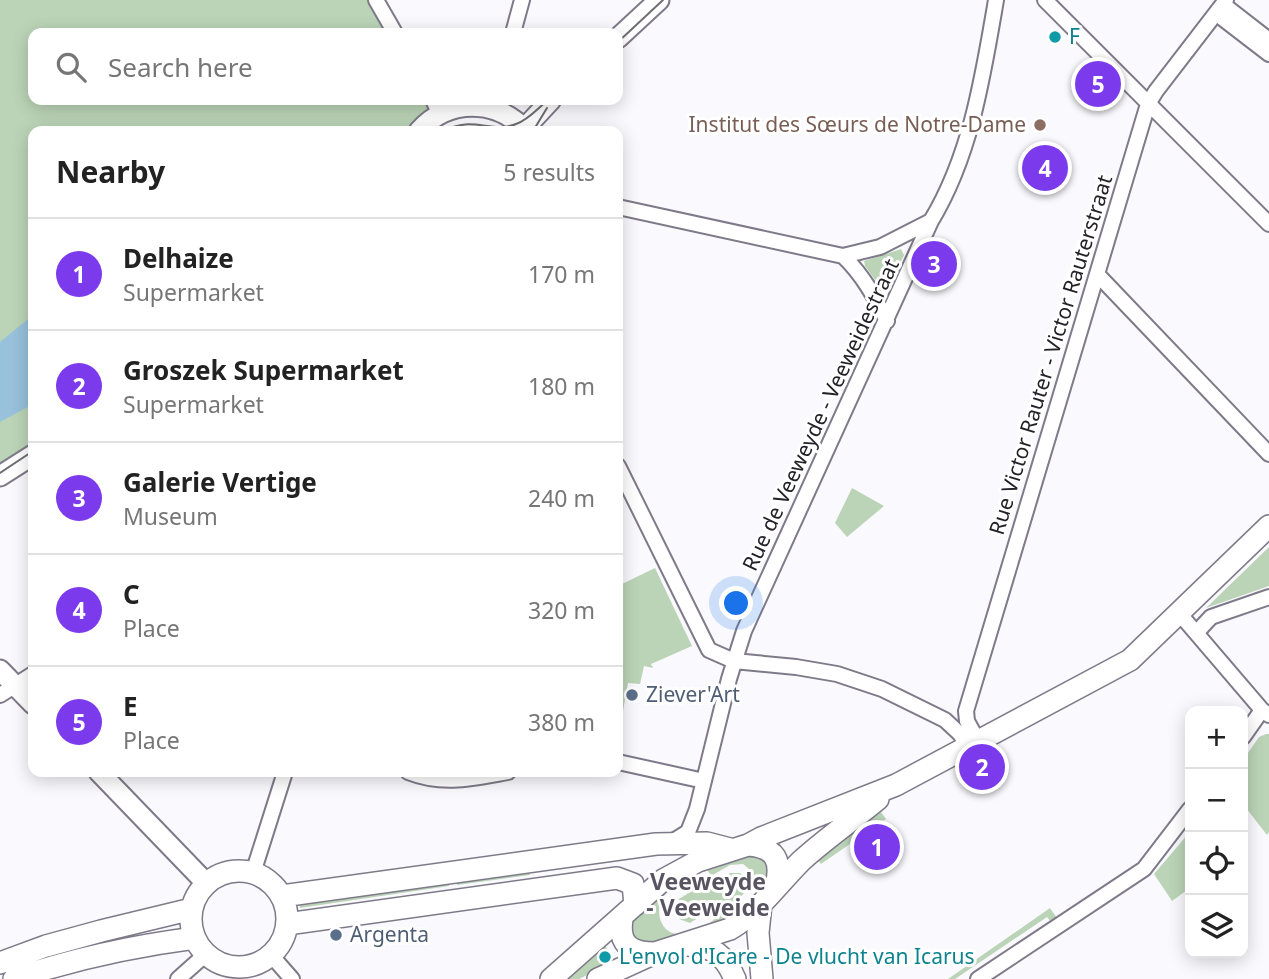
<!DOCTYPE html>
<html lang="en">
<head>
<meta charset="utf-8">
<style>
	:root { --surface:#fff; --page:#f6f6f6; --text:#222; --muted:#767676; --line:#e0e0e0; --accent:#7c3aed }
	body { margin:0; font-family:"Noto Sans",sans-serif; background:var(--page); color:var(--text) }
	.controls { position:absolute; right:21px; bottom:21px; display:grid; overflow:hidden; border-radius:14px; box-shadow:0 4px 18px #0003 }
	.controls button { width:63px; height:63px; display:grid; place-items:center; padding:0; border:0; border-bottom:2px solid var(--line); background:var(--surface); color:var(--text); font:35px sans-serif }
	.you { position:absolute; left:737px; top:604px; width:24px; height:24px; margin:-18px; border:5px solid #fff; border-radius:50%; background:#1a73e8; box-shadow:0 0 0 10px #1a73e833 }
	.badge { display:grid; place-items:center; width:46px; height:46px; border-radius:50%; background:var(--accent); color:#fff; font-size:23px; font-weight:700 }
	.pin { position:absolute; translate:-50% -50%; border:4px solid #fff; box-shadow:0 2px 7px #0006 }
	.list { margin:0; padding:0; list-style:none }
	h2 { display:flex; justify-content:space-between; align-items:center; height:91px; margin:0; padding:0 28px; font-size:30px }
	h2 small { font-size:23px; font-weight:400; color:var(--muted) }
	.list li { display:grid; grid-template-columns:46px 1fr auto; gap:21px; align-items:center; box-sizing:border-box; height:112px; padding:0 28px; border-top:2px solid var(--line) }
	.list b { display:block; font-size:26px; white-space:nowrap }
	.list p { margin:0; font-size:23px; white-space:nowrap; color:var(--muted) }
	.list em { font-size:23px; font-style:normal; color:var(--muted) }
	.icon { flex:none; width:38px; height:38px; fill:none; stroke:currentColor; stroke-width:2; stroke-linecap:round; stroke-linejoin:round }
	.map { position:relative; flex:none; width:1269px; height:979px; overflow:hidden }
	.search { position:absolute; background:var(--surface); box-shadow:0 4px 18px #0003; left:28px; top:28px; width:595px; height:77px; display:flex; align-items:center; gap:18px; box-sizing:border-box; padding:0 24px; border-radius:14px; color:var(--muted); font-size:26px }
	.panel { position:absolute; background:var(--surface); box-shadow:0 4px 18px #0003; left:28px; top:126px; width:595px; height:651px; border-radius:14px }
	.map>svg:first-child { display:block }
	.green { fill:#bbd4b7 }
	.water { fill:#98c1dc }
	.lines { fill:none; stroke-linecap:round; stroke-linejoin:round }
	.street-casing { stroke:#7f7a89; stroke-width:18 }
	.secondary-casing { stroke:#7f7a89; stroke-width:23 }
	.primary-casing { stroke:#7f7a89; stroke-width:24 }
	.street { stroke:#fff; stroke-width:14 }
	.secondary { stroke:#fff; stroke-width:19 }
	.primary { stroke:#fff; stroke-width:21 }
	.tram { stroke:#6f6e73; stroke-width:2 }
	.culture-dot { fill:#0f9aa8; stroke:#fff; stroke-width:2.5 }
	.education-dot { fill:#8d6e63; stroke:#fff; stroke-width:2.5 }
	.service-dot { fill:#5c6f8a; stroke:#fff; stroke-width:2.5 }
	.labels { text-anchor:middle; stroke-width:6; stroke-linejoin:round; paint-order:stroke }
	.culture-label { font-size:21px; fill:#0d838f; stroke:#fff; text-anchor:start }
	.education-label { font-size:21px; fill:#785e54; stroke:#fff; text-anchor:end }
	.street-label { font-size:21px; fill:#232228; stroke:#fff }
	.service-label { font-size:21px; fill:#4e5e75; stroke:#fff; text-anchor:start }
	.neighbourhood-label { font-size:23px; font-weight:bold; fill:#585462; stroke:#fff }
</style>
</head>
<body>
<div class="map">
<svg width="1269" height="979" viewBox="0 0 1269 979">
	<rect width="100%" height="100%" fill="#faf9fd"/>
	<path class="green" d="M 0,0 L 368,0 L 386,33 L 33,33 L 33,100 L 427,100 C 431,115 423,120 413,131 L 33,131 L 33,449 L 0,470 Z
		M 901,249 L 904,255 L 889,285 L 884,288 L 880,287 L 865,266 L 864,261 Z
		M 852,488 L 884,506 L 847,537 L 835,523 Z
		M 1269,547 L 1269,586 L 1206,608 Z
		M 655,568 L 692,646 L 651,664 L 653,668 L 644,666 L 640,684 L 628,683 L 623,711 L 618,710 L 618,586 Z
		M 1266,734 L 1269,734 L 1269,832 L 1267,835 L 1243,804 L 1243,760 L 1259,737 Z
		M 881,812 L 886,819 L 821,864 L 818,860 Z
		M 1188,834 L 1190,838 L 1190,888 L 1172,901 L 1154,874 Z
		M 749,852 L 769,861 L 766,886 L 756,894 C 760,881 754,872 743,864 L 730,865 L 711,876 L 704,864 Z
		M 529,868 L 530,875 L 457,885 L 456,880 L 449,881 L 449,886 L 300,908 L 299,902 Z
		M 730,873 L 740,873 C 760,889 734,902 721,910 L 717,906 L 690,923 L 679,919 L 675,909 L 679,899 L 713,878 L 716,882 Z
		M 695,874 C 684,880 671,886 664,896 C 654,910 660,933 678,934 C 694,935 711,923 722,913 L 729,923 L 653,948 L 635,944 L 628,925 L 663,888 Z
		M 1050,908 L 1057,918 L 1051,922 L 1047,917 L 955,979 L 948,979 Z
		M 605,945 L 614,962 L 579,979 L 565,979 Z"/>
	<path class="water" d="M 33,315 L 33,404 L 0,422 L 0,342 Z"/>
	<g class="lines">
		<defs>
			<path id="street" d="M 376,0 L 395,33
				M 1045,0 L 1269,224
				M 1224,5 L 1269,40
				M 1217,14 L 1269,54
				M 513,33 L 522,0
				M 433,100 L 440,114
				M 618,207 L 843,256 L 880,247 L 931,221
				M 843,256 C 862,274 875,297 887,321
				M 1097,274 L 1269,454
				M 618,466 L 709,650 L 734,661 L 796,667 L 837,674 L 882,689 L 945,720 L 960,734 L 968,746
				M 1179,613 L 1262,710 L 1269,715
				M 1197,632 L 1211,617 L 1269,597
				M 0,695 L 33,674
				M 1243,737 L 1262,710
				M 978,741 L 967,721 L 966,711 L 1148,104 L 1156,91 L 1226,0
				M 618,762 L 704,781
				M 408,772 C 443,786 474,778 508,772
				M 672,842 L 688,832 L 697,809 L 729,679 L 744,631 L 931,221 C 971,155 983,76 996,0
				M 253,873 L 285,772
				M 271,955 L 292,979
				M 178,979 L 206,954
				M 978,979 L 1144,869 L 1190,809"/>
			<path id="secondary" d="M 618,38 L 659,0
				M 524,129 L 551,100
				M 419,131 C 448,98 497,98 526,131
				M 0,476 L 33,455
				M 0,670 L 33,704
				M 99,772 L 206,883"/>
			<path id="primary" d="M 748,845 C 776,847 782,861 776,886
				M191 919a48 48 0 1 1 96 0a48 48 0 1 1-96 0Z
				M 282,896 L 656,844 L 707,843 L 730,849
				M 761,904 L 758,933 L 762,979
				M 622,919 C 618,945 631,953 655,953
				M 287,924 L 617,878 L 633,884 L 635,905
				M 687,945 C 713,946 725,955 735,979
				M 0,963 L 46,946 L 101,931 L 192,909
				M 14,979 C 73,959 133,946 195,938
				M 551,979 L 663,880 L 698,861 L 748,845 L 761,838 L 896,785 L 1130,660 L 1269,526
				M 598,979 L 655,953 L 730,929 C 757,914 779,883 801,861 C 825,839 853,820 878,799"/>
		</defs>
		<use href="#street" class="street-casing"/>
		<use href="#secondary" class="secondary-casing"/>
		<use href="#primary" class="primary-casing"/>
		<use href="#street" class="street"/>
		<use href="#secondary" class="secondary"/>
		<use href="#primary" class="primary"/>
		<path class="tram" d="M 618,42 L 663,0
			M 445,131 C 471,115 492,134 516,124 C 528,120 538,108 548,100
			M 533,131 L 547,108
			M 0,473 L 33,451"/>
	</g>
	<g class="culture-dot">
		<circle cx="1055" cy="37" r="7"/>
		<circle cx="605" cy="957" r="7"/>
	</g>
	<circle class="education-dot" cx="1040" cy="125" r="7"/>
	<g class="service-dot">
		<circle cx="632" cy="695" r="7"/>
		<circle cx="336" cy="935" r="7"/>
	</g>
	<g class="labels">
		<g class="culture-label">
			<text x="1069" y="44">F</text>
			<text x="619" y="964">L'envol d'Icare - De vlucht van Icarus</text>
		</g>
		<g class="education-label">
			<text x="1026" y="132">Institut des Sœurs de Notre-Dame</text>
		</g>
		<g class="street-label">
			<text transform="translate(1051 355) rotate(-73)" y="7">Rue Victor Rauter - Victor Rauterstraat</text>
			<text transform="translate(821 415) rotate(-65)" y="7">Rue de Veeweyde - Veeweidestraat</text>
		</g>
		<g class="service-label">
			<text x="646" y="702">Ziever'Art</text>
			<text x="350" y="942">Argenta</text>
		</g>
		<g class="neighbourhood-label">
			<text x="708" y="890">Veeweyde<tspan x="708" dy="26">- Veeweide</tspan></text>
		</g>
	</g>
</svg>
<div class="controls">
<button>+</button>
<button>−</button>
<button><svg class="icon" aria-label="locate" viewBox="0 0 24 24"><circle cx="12" cy="12" r="6"/><path d="M12 2v4M12 18v4M2 12h4M18 12h4"/></svg></button>
<button><svg class="icon" aria-label="layers" viewBox="0 0 24 24"><path d="M12 4l9 5-9 5-9-5zM3 14l9 5 9-5"/></svg></button>
</div>
<div class="you"></div>
<div class="pin badge" style="left:877px;top:847px">1</div>
<div class="pin badge" style="left:982px;top:767px">2</div>
<div class="pin badge" style="left:934px;top:264px">3</div>
<div class="pin badge" style="left:1045px;top:168px">4</div>
<div class="pin badge" style="left:1098px;top:84px">5</div>
<div class="search"><svg class="icon" aria-label="search" viewBox="0 0 24 24"><circle cx="10" cy="10" r="6"/><path d="M15 15l6 6"/></svg>Search here</div>
<section class="panel">
<h2>Nearby<small>5 results</small></h2>
<ul class="list">
<li><span class="badge">1</span><div><b>Delhaize</b><p>Supermarket</p></div><em>170 m</em></li>
<li><span class="badge">2</span><div><b>Groszek Supermarket</b><p>Supermarket</p></div><em>180 m</em></li>
<li><span class="badge">3</span><div><b>Galerie Vertige</b><p>Museum</p></div><em>240 m</em></li>
<li><span class="badge">4</span><div><b>C</b><p>Place</p></div><em>320 m</em></li>
<li><span class="badge">5</span><div><b>E</b><p>Place</p></div><em>380 m</em></li>
</ul>
</section>
</div>
</body>
</html>
